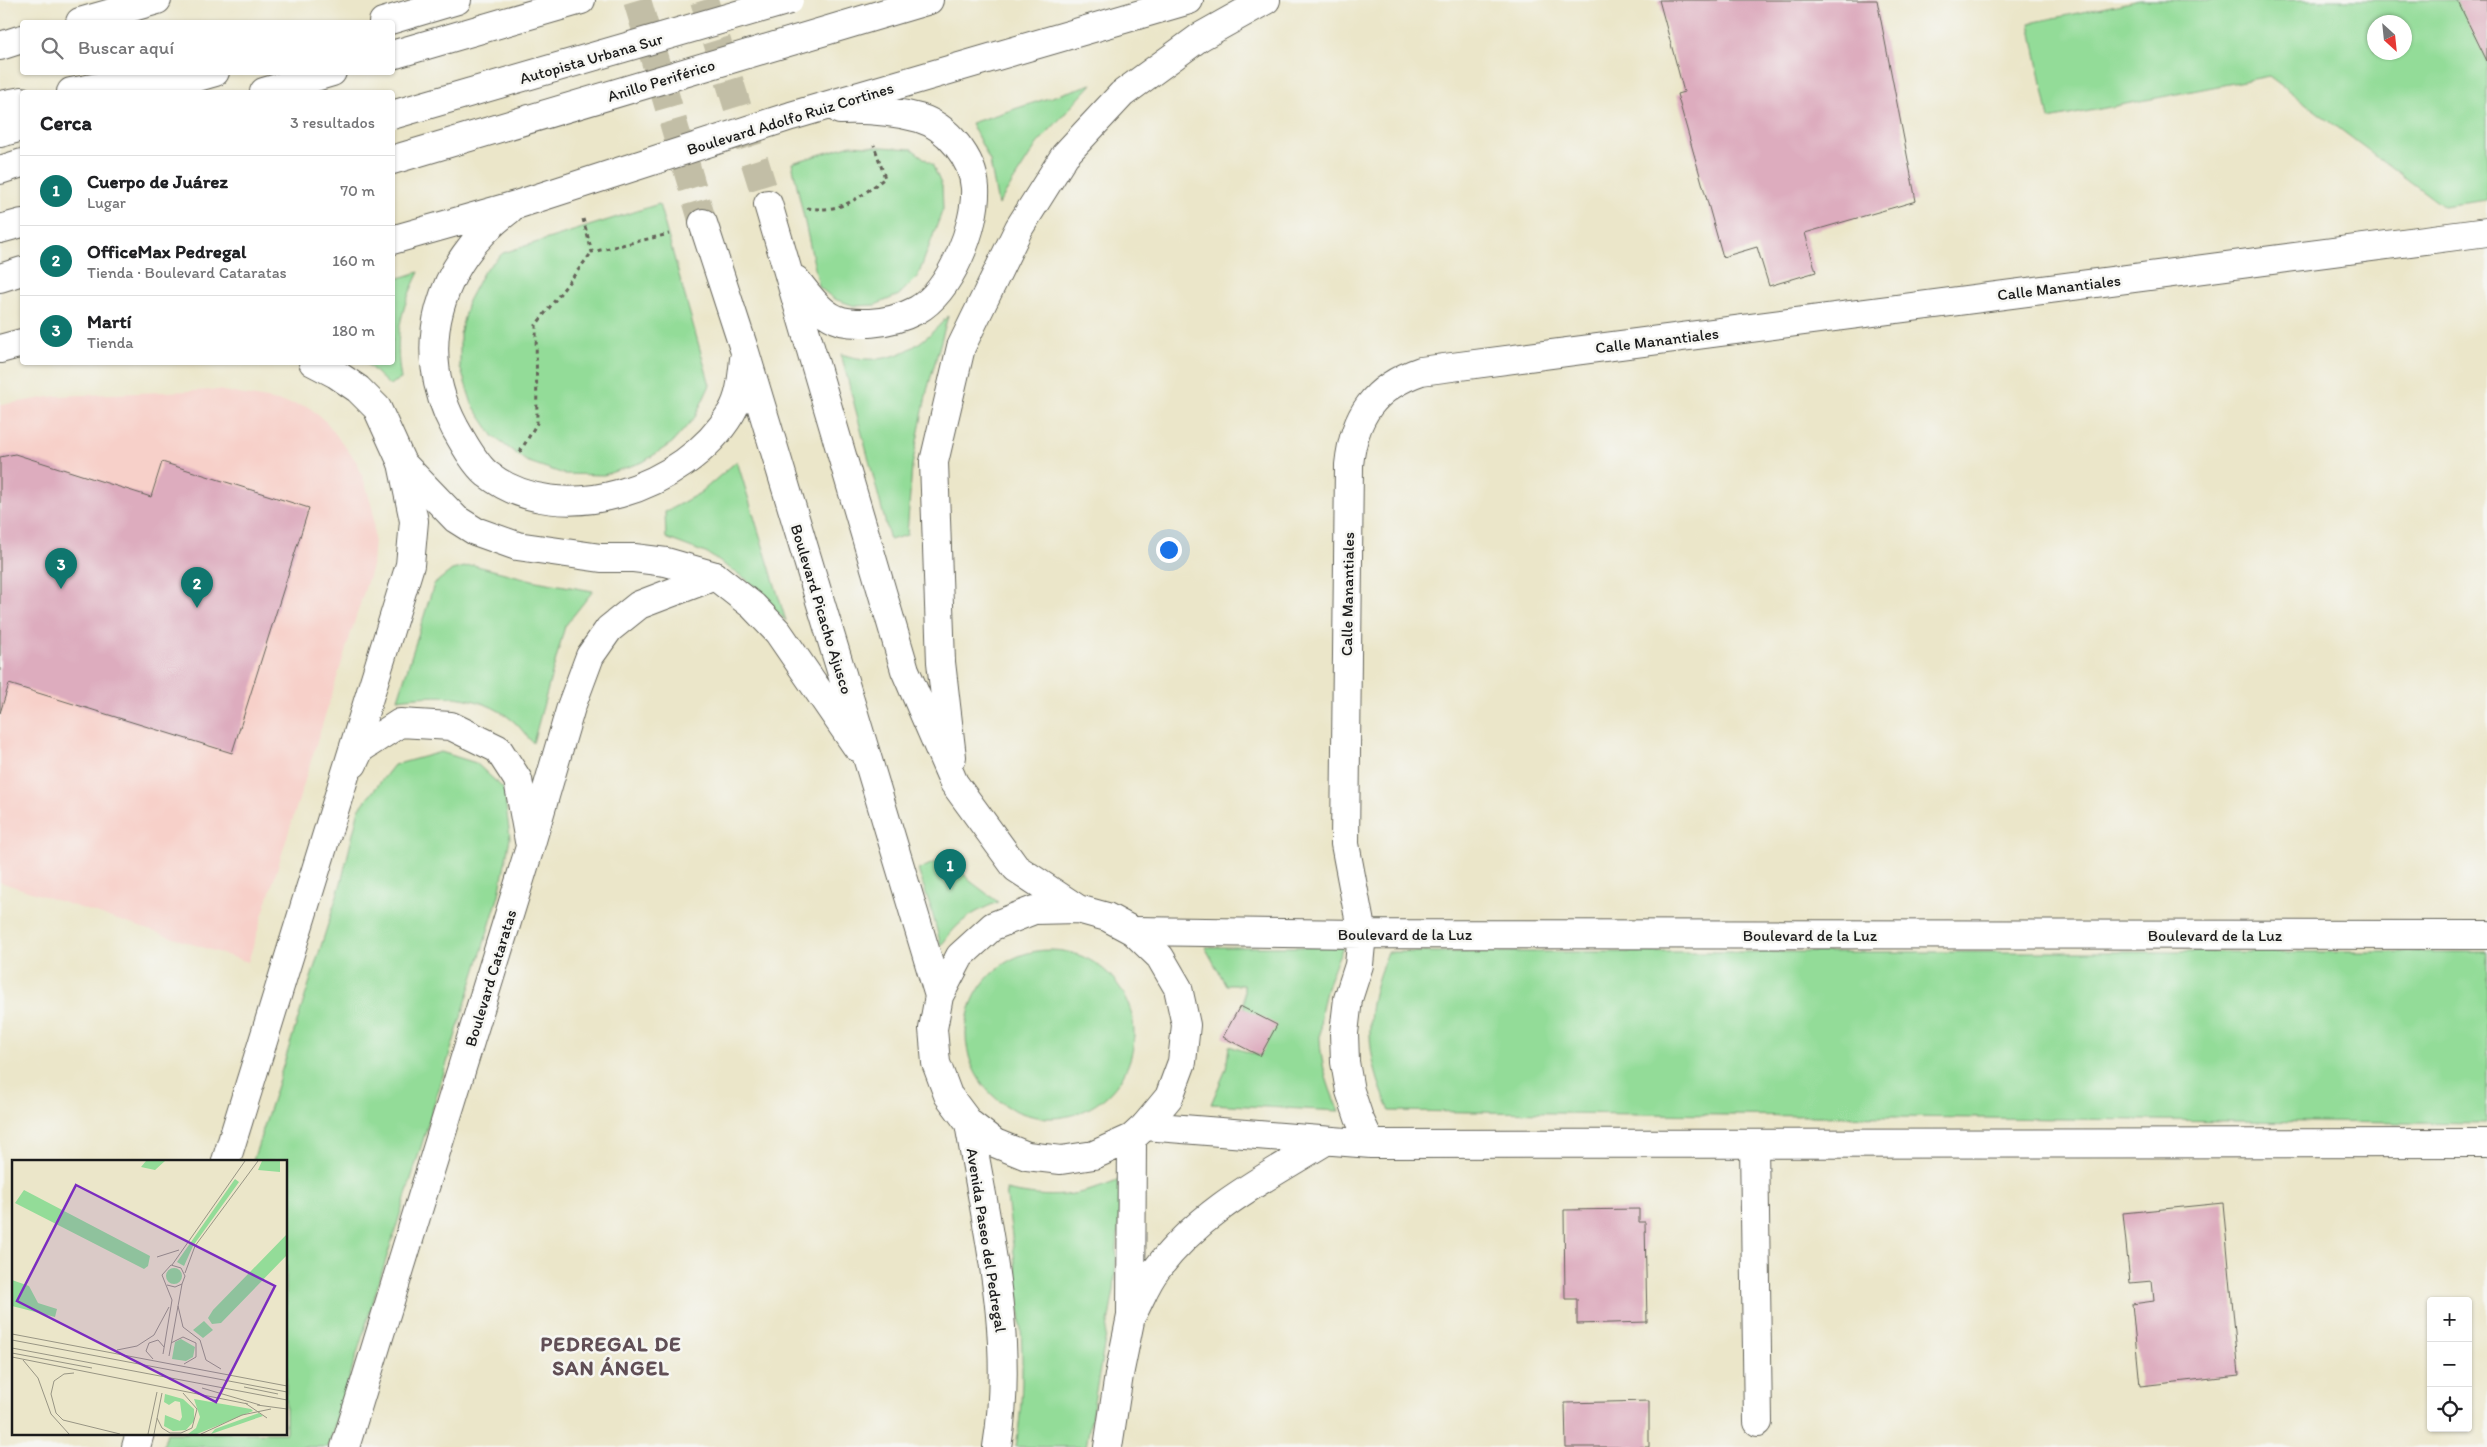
<!DOCTYPE html>
<html lang="es">
<head>
<meta charset="utf-8">
<style>
	:root { --surface:#fff; --page:#f6f6f6; --text:#202124; --muted:#757577; --line:#e0e0e0; --accent:#0f766e }
	body { margin:0; font-family:Itim,sans-serif; background:var(--page); color:var(--text) }
	.controls { position:absolute; right:15px; bottom:15px; display:grid; overflow:hidden; border-radius:5px; box-shadow:0 1px 4px #0004 }
	.controls button { width:45px; height:45px; display:grid; place-items:center; padding:0; border:0; border-bottom:1px solid var(--line); background:var(--surface); color:var(--text); font:25px sans-serif }
	.compass { position:absolute; left:2367px; top:15px; width:45px; height:45px; border-radius:50%; background:var(--surface); box-shadow:0 1px 4px #0004; rotate:153deg }
	.you { position:absolute; left:1168px; top:549px; width:18px; height:18px; margin:-12px; border:4px solid #fff; border-radius:50%; background:#1a73e8; box-shadow:0 0 0 8px #1a73e833 }
	.badge { display:grid; place-items:center; width:32px; height:32px; border-radius:50%; background:var(--accent); color:#fff; font-size:16px; font-weight:700 }
	.pin { position:absolute; translate:-50% -41px; filter:drop-shadow(0 1px 2px #0008) }
	.pin::after { content:''; position:absolute; top:26px; width:18px; height:15px; background:inherit; clip-path:polygon(0 0,100% 0,50% 100%) }
	.list { margin:0; padding:0; list-style:none }
	h2 { display:flex; justify-content:space-between; align-items:center; height:65px; margin:0; padding:0 20px; font-size:21px }
	h2 small { font-size:16px; font-weight:400; color:var(--muted) }
	.list li { display:grid; grid-template-columns:32px 1fr auto; gap:15px; align-items:center; box-sizing:border-box; height:70px; padding:0 20px; border-top:1px solid var(--line) }
	.list b { display:block; font-size:19px; white-space:nowrap }
	.list p { margin:0; font-size:16px; white-space:nowrap; color:var(--muted) }
	.list em { font-size:16px; font-style:normal; color:var(--muted) }
	.icon { flex:none; width:28px; height:28px; fill:none; stroke:currentColor; stroke-width:2; stroke-linecap:round; stroke-linejoin:round }
	.map { position:relative; flex:none; width:2487px; height:1447px; overflow:hidden }
	.search { position:absolute; background:var(--surface); box-shadow:0 1px 4px #0004; left:20px; top:20px; width:375px; height:55px; display:flex; align-items:center; gap:12px; box-sizing:border-box; padding:0 18px; border-radius:5px; color:var(--muted); font-size:19px }
	.panel { position:absolute; background:var(--surface); box-shadow:0 1px 4px #0004; left:20px; top:90px; width:375px; height:275px; border-radius:5px }
	.map>svg:first-child { display:block }
	.built { fill:#f7d0c9 }
	.green { fill:#93dc98; stroke:#587c5a; fill-rule:evenodd }
	.building { fill:#ddacbe }
	.lines { fill:none; stroke-linecap:round; stroke-linejoin:round }
	.major-tunnel { stroke:#c2bea6; stroke-width:28; stroke-dasharray:28 14; stroke-linecap:butt }
	.minor-casing { stroke:#646359; stroke-width:30 }
	.major-casing { stroke:#646359; stroke-width:30 }
	.highway-casing { stroke:#646359; stroke-width:30 }
	.path { stroke:#646359; stroke-width:3; stroke-dasharray:4 4; stroke-linecap:butt }
	.minor { stroke:#fff; stroke-width:28 }
	.major { stroke:#fff; stroke-width:28 }
	.highway { stroke:#fff; stroke-width:28 }
	.highway-bridge-casing { stroke:#646359; stroke-width:30; stroke-linecap:butt }
	.highway-bridge { stroke:#fff; stroke-width:28 }
	.labels { text-anchor:middle; stroke-width:5; stroke-linejoin:round; paint-order:stroke }
	.street-label { font-size:16px; fill:#1c1c1c; stroke:#f6f6f2 }
	.district-label { font-size:21px; font-weight:bold; letter-spacing:1px; fill:#604e55; stroke:#f6f6f2 }
	.inset-road { fill:none; stroke:#989584; stroke-width:1 }
	.view { fill:#7b2cbf; fill-opacity:0.15; stroke:#7b2cbf; stroke-width:2.5 }
	.inset-edge { fill:none; stroke:#1c1c1c; stroke-width:2.5 }
</style>
</head>
<body>
<div class="map">
<svg width="2487" height="1447" viewBox="0 0 2487 1447">
	<rect width="100%" height="100%" fill="#f6f6f2"/>
	<filter id="ink" filterUnits="userSpaceOnUse"><feTurbulence type="fractalNoise" baseFrequency=".02" numOctaves="2"/><feDisplacementMap in="SourceGraphic" scale="10" xChannelSelector="R" yChannelSelector="G"/><feConvolveMatrix kernelMatrix="1 2 1 2 8 2 1 2 1" color-interpolation-filters="sRGB"/></filter>
	<filter id="wash" filterUnits="userSpaceOnUse"><feTurbulence type="fractalNoise" baseFrequency=".0096" numOctaves="4" result="noise"/><feDisplacementMap in="SourceGraphic" scale="20" xChannelSelector="R" yChannelSelector="G"/><feGaussianBlur stdDeviation="1.12" result="paint"/><feColorMatrix in="noise" values="0 0 0 0 0 0 0 0 0 0 0 0 0 0 0 0 0 1.4 0 .05"/><feComposite in="paint" operator="in"/></filter>
	<g filter="url(#wash)">
		<rect width="100%" height="100%" fill="#ebe6c9"/>
		<path class="built" d="M 218,390 L 309,407 L 327,423 L 356,461 L 365,483 L 373,511 L 374,539 L 372,566 L 248,962 L 0,882 L 0,405 L 56,396 Z"/>
		<path class="green" d="M 2140,0 L 2487,0 L 2487,200 L 2443,206 L 2269,76 L 2049,119 L 2030,23 ZM 2374,22 L 2404,22 L 2404,52 L 2374,52 Z
			M 1092,84 L 1037,144 L 998,205 L 990,161 L 971,123 Z
			M 851,145 L 912,149 L 932,164 L 942,186 L 943,209 L 918,276 L 899,295 L 875,305 L 855,306 L 834,299 L 819,287 L 792,163 Z
			M 659,204 L 710,385 L 695,417 L 672,443 L 643,462 L 604,475 L 564,474 L 526,461 L 494,437 L 472,404 L 460,367 L 460,334 L 468,301 L 484,271 L 503,253 Z
			M 419,272 C 400,311 394,336 401,379 L 389,385 L 366,363 L 392,362 L 393,280 Z
			M 948,316 L 927,391 L 912,466 L 907,535 L 890,540 L 841,354 C 887,369 918,350 948,316 Z
			M 737,461 L 786,621 L 746,579 L 708,554 L 666,538 L 665,512 L 700,493 Z
			M 473,565 L 536,581 L 593,591 L 565,626 L 533,743 C 526,736 520,726 512,720 C 479,693 438,694 398,699 L 434,584 L 452,570 Z
			M 441,752 L 476,763 L 504,789 L 510,838 L 499,895 L 328,1447 L 163,1447 L 167,1433 L 286,1433 L 286,1161 L 253,1161 L 341,883 L 359,809 L 394,765 Z
			M 948,856 L 970,881 L 998,902 C 971,913 957,922 941,946 L 931,908 L 918,870 Z
			M 1205,947 L 1343,947 C 1315,1006 1311,1051 1339,1111 L 1211,1104 L 1226,1069 L 1229,1046 L 1260,1056 L 1244,1009 L 1244,985 L 1226,985 Z
			M966 1034a84 84 0 1 1 168 0a84 84 0 1 1-168 0Z
			M 1388,952 L 2487,952 L 2487,1124 L 1390,1111 C 1364,1054 1363,1009 1388,952 Z
			M 1122,1179 L 1114,1290 L 1086,1447 L 1016,1447 C 1030,1360 1017,1276 1006,1190 C 1051,1200 1079,1197 1122,1179 Z"/>
		<g id="blocks">
			<path class="building" d="M 1659,0 L 1877,0 L 1916,201 L 1805,233 L 1816,272 L 1769,286 L 1757,247 L 1723,257 L 1677,94 L 1684,92 Z
				M 2457,0 L 2487,0 L 2487,61 Z
				M 15,454 L 151,497 L 162,462 L 309,508 L 232,753 L 9,684 L 0,713 L 0,457 Z
				M 1240,1006 L 1277,1025 L 1260,1056 L 1223,1037 Z
				M 2223,1203 L 2239,1375 L 2140,1386 L 2132,1304 L 2154,1301 L 2152,1281 L 2130,1283 L 2123,1213 Z
				M 1639,1209 L 1639,1222 L 1645,1222 L 1647,1322 L 1577,1324 L 1577,1299 L 1565,1299 L 1564,1210 Z
				M 1649,1401 L 1649,1447 L 1566,1447 L 1565,1403 Z"/>
		</g>
	</g>
	<g filter="url(#ink)">
		<use href="#blocks" fill-opacity="0" stroke="#646359" stroke-width="1"/>
		<g class="lines">
			<path class="major-tunnel" d="M 637,0 L 703,223
				M 704,0 L 768,204"/>
			<defs>
				<path id="minor" d="M 353,764 L 360,749 L 400,723 L 451,726 L 498,749 L 518,780 L 529,841
					M 1133,931 L 1362,934 L 2487,935
					M 1145,1126 L 1371,1144 L 2487,1143
					M 1371,1144 L 1359,1118 L 1350,1091 L 1345,1062 L 1344,1033 L 1348,999 L 1359,965 L 1362,934 L 1345,844 L 1349,465 C 1354,416 1374,387 1421,371 L 2487,232
					M 1754,1144 L 1758,1422
					M 226,1161 L 410,565 L 414,521 L 402,463
					M 136,1447 L 140,1433
					M 345,1447 L 530,847 L 571,707 L 590,656 L 609,629 L 639,605 L 715,576"/>
				<path id="major" d="M 80,22 L 157,0
					M 0,46 L 22,39
					M 768,204 L 905,670 L 954,783 L 1016,868 L 1078,909 L 1107,917 L 1133,931 L 1160,957 L 1178,988 L 1186,1025 L 1182,1062 L 1169,1097 L 1145,1126 L 1132,1138 L 1094,1155 L 1061,1160 L 1027,1156 L 995,1143 L 969,1123 L 948,1095 L 936,1063 L 933,1029 L 939,996 L 960,956 L 993,926 L 1034,910 L 1078,909
					M 509,210 C 439,263 412,348 455,428 C 463,442 474,463 487,474 C 561,532 686,488 731,413 C 741,397 742,377 744,359
					M 703,223 L 745,352 L 939,996
					M 392,240 L 516,205 L 791,116 L 1189,0
					M 796,280 C 807,293 819,312 836,319 C 847,324 858,323 870,323 C 886,322 902,318 917,310 C 951,291 977,225 975,188 C 973,158 947,126 919,118 C 893,111 866,109 840,110
					M 0,349 L 22,343
					M 313,362 L 336,374 L 358,389 L 377,408 L 402,463 L 456,519 L 475,531 L 517,546 L 601,558 L 634,558 L 666,562 L 715,576 L 753,606 L 778,632 L 857,747
					M 952,757 L 941,662 L 934,462 L 961,347 L 1019,228 L 1065,155 L 1122,94 L 1200,37 L 1266,0
					M 969,1123 C 987,1229 1015,1338 997,1447
					M 1133,1313 C 1141,1298 1147,1281 1157,1269 C 1202,1210 1262,1180 1324,1142
					M 1108,1447 L 1119,1375 L 1131,1316 L 1132,1138"/>
				<path id="highway" d="M 383,22 L 457,0
					M 392,55 L 581,0
					M 163,87 L 215,72
					M 71,92 L 180,72
					M 264,92 L 332,72
					M 0,105 L 22,101
					M 0,133 L 22,127
					M 392,160 L 929,0
					M 0,170 L 22,163
					M 0,229 L 22,223
					M 0,278 L 22,271"/>
			</defs>
			<use href="#minor" class="minor-casing"/>
			<use href="#major" class="major-casing"/>
			<use href="#highway" class="highway-casing"/>
			<path class="path" d="M 807,208 C 843,213 858,198 885,178 L 874,145
				M 583,219 L 592,252 L 669,234
				M 520,452 L 537,423 L 536,325 L 592,252"/>
			<use href="#minor" class="minor"/>
			<use href="#major" class="major"/>
			<use href="#highway" class="highway"/>
			<defs>
				<path id="highway-bridge" d="M 392,115 L 789,0"/>
			</defs>
			<use href="#highway-bridge" class="highway-bridge-casing"/>
			<use href="#highway-bridge" class="highway-bridge"/>
		</g>
	</g>
	<g class="labels">
		<g class="street-label">
			<text transform="translate(591 58) rotate(-16)" y="6">Autopista Urbana Sur</text>
			<text transform="translate(661 80) rotate(-17)" y="6">Anillo Periférico</text>
			<text transform="translate(790 118) rotate(-17)" y="6">Boulevard Adolfo Ruiz Cortines</text>
			<text transform="translate(2059 287) rotate(-7)" y="6">Calle Manantiales</text>
			<text transform="translate(1657 340) rotate(-7)" y="6">Calle Manantiales</text>
			<text transform="translate(1347 594) rotate(-89)" y="6">Calle Manantiales</text>
			<text transform="translate(822 609) rotate(73)" y="6">Boulevard Picacho Ajusco</text>
			<text x="1405" y="940">Boulevard de la Luz</text>
			<text x="1810" y="941">Boulevard de la Luz</text>
			<text x="2215" y="941">Boulevard de la Luz</text>
			<text transform="translate(490 978) rotate(-73)" y="6">Boulevard Cataratas</text>
			<text transform="translate(987 1240) rotate(81)" y="6">Avenida Paseo del Pedregal</text>
		</g>
		<g class="district-label">
			<text x="611" y="1351">PEDREGAL DE<tspan x="611" dy="24">SAN ÁNGEL</tspan></text>
		</g>
	</g>
	<g transform="translate(12 1160)">
		<rect width="275" height="275" fill="#ebe6c9"/>
		<path d="M 134,1 L 153,1 L 143,10 L 129,7 ZM 250,1 L 268,1 L 268,12 L 246,10 ZM 223,19 L 227,22 L 181,86 L 172,106 L 165,102 ZM 12,30 L 138,96 L 136,106 L 132,109 L 3,43 ZM 275,74 L 275,95 L 209,163 L 200,164 L 196,158 L 201,150 ZM154 116a8 8 0 1 1 16 0a8 8 0 1 1-16 0ZM 0,120 L 17,126 L 26,143 L 45,149 L 43,157 L 0,146 ZM 192,161 L 201,170 L 191,178 L 181,170 ZM 169,179 L 183,187 L 181,197 L 174,201 L 160,199 L 163,182 ZM 153,234 L 171,239 L 182,249 L 182,261 L 174,270 L 161,271 L 152,266 L 153,255 L 168,261 L 170,257 L 168,242 L 163,241 L 157,245 L 152,242 ZM 182,239 L 239,249 L 241,251 L 185,274 L 176,274 L 184,268 L 188,257 ZM 247,253 L 251,256 L 199,274 L 203,269 Z" fill="#93dc98"/>
		<path class="inset-road" d="M 145,97 L 167,90M 160,105 L 233,1M 173,113 L 183,86 L 246,1M 166,146 L 171,167 L 188,180 L 194,200 L 209,209M 0,174 L 275,226M 0,180 L 275,232M 159,183 L 171,177 L 184,183 L 184,197 L 172,204M 0,188 L 275,240M 105,190 L 125,186 L 142,175 L 157,147M 0,193 L 80,208M 151,194 L 160,140 L 150,115 L 159,105 L 169,108 L 173,116 L 170,124 L 163,127 L 155,125M 157,196 L 170,124M 0,197 L 236,244M 141,199 L 134,191 L 137,183 L 146,180 L 152,187M 11,200 L 26,218 L 39,254 L 57,274M 62,213 L 52,214 L 42,221 L 39,234 L 44,253 L 51,260 L 108,274M 232,227 L 266,234M 190,228 L 248,245M 233,243 L 255,258M 245,245 L 275,249M 145,258 L 150,268 L 158,273 L 169,273 L 180,268 L 185,249 L 171,233M 136,274 L 145,232M 142,274 L 150,233M 189,274 L 230,255 L 259,249"/>
		<path class="view" d="M 64,25 L 263,126 L 204,242 L 5,141 Z"/>
		<rect width="275" height="275" class="inset-edge"/>
	</g>
</svg>
<div class="controls">
<button>+</button>
<button>−</button>
<button><svg class="icon" aria-label="locate" viewBox="0 0 24 24"><circle cx="12" cy="12" r="6"/><path d="M12 2v4M12 18v4M2 12h4M18 12h4"/></svg></button>
</div>
<svg class="compass" viewBox="-18 -18 36 36"><path d="M0-13l5 13h-10z" fill="#e53935"/><path d="M0 13l5-13h-10z" fill="#757577"/></svg>
<div class="you"></div>
<div class="pin badge" style="left:950px;top:890px">1</div>
<div class="pin badge" style="left:197px;top:608px">2</div>
<div class="pin badge" style="left:61px;top:589px">3</div>
<div class="search"><svg class="icon" aria-label="search" viewBox="0 0 24 24"><circle cx="10" cy="10" r="6"/><path d="M15 15l6 6"/></svg>Buscar aquí</div>
<section class="panel">
<h2>Cerca<small>3 resultados</small></h2>
<ul class="list">
<li><span class="badge">1</span><div><b>Cuerpo de Juárez</b><p>Lugar</p></div><em>70 m</em></li>
<li><span class="badge">2</span><div><b>OfficeMax Pedregal</b><p>Tienda · Boulevard Cataratas</p></div><em>160 m</em></li>
<li><span class="badge">3</span><div><b>Martí</b><p>Tienda</p></div><em>180 m</em></li>
</ul>
</section>
</div>
</body>
</html>
